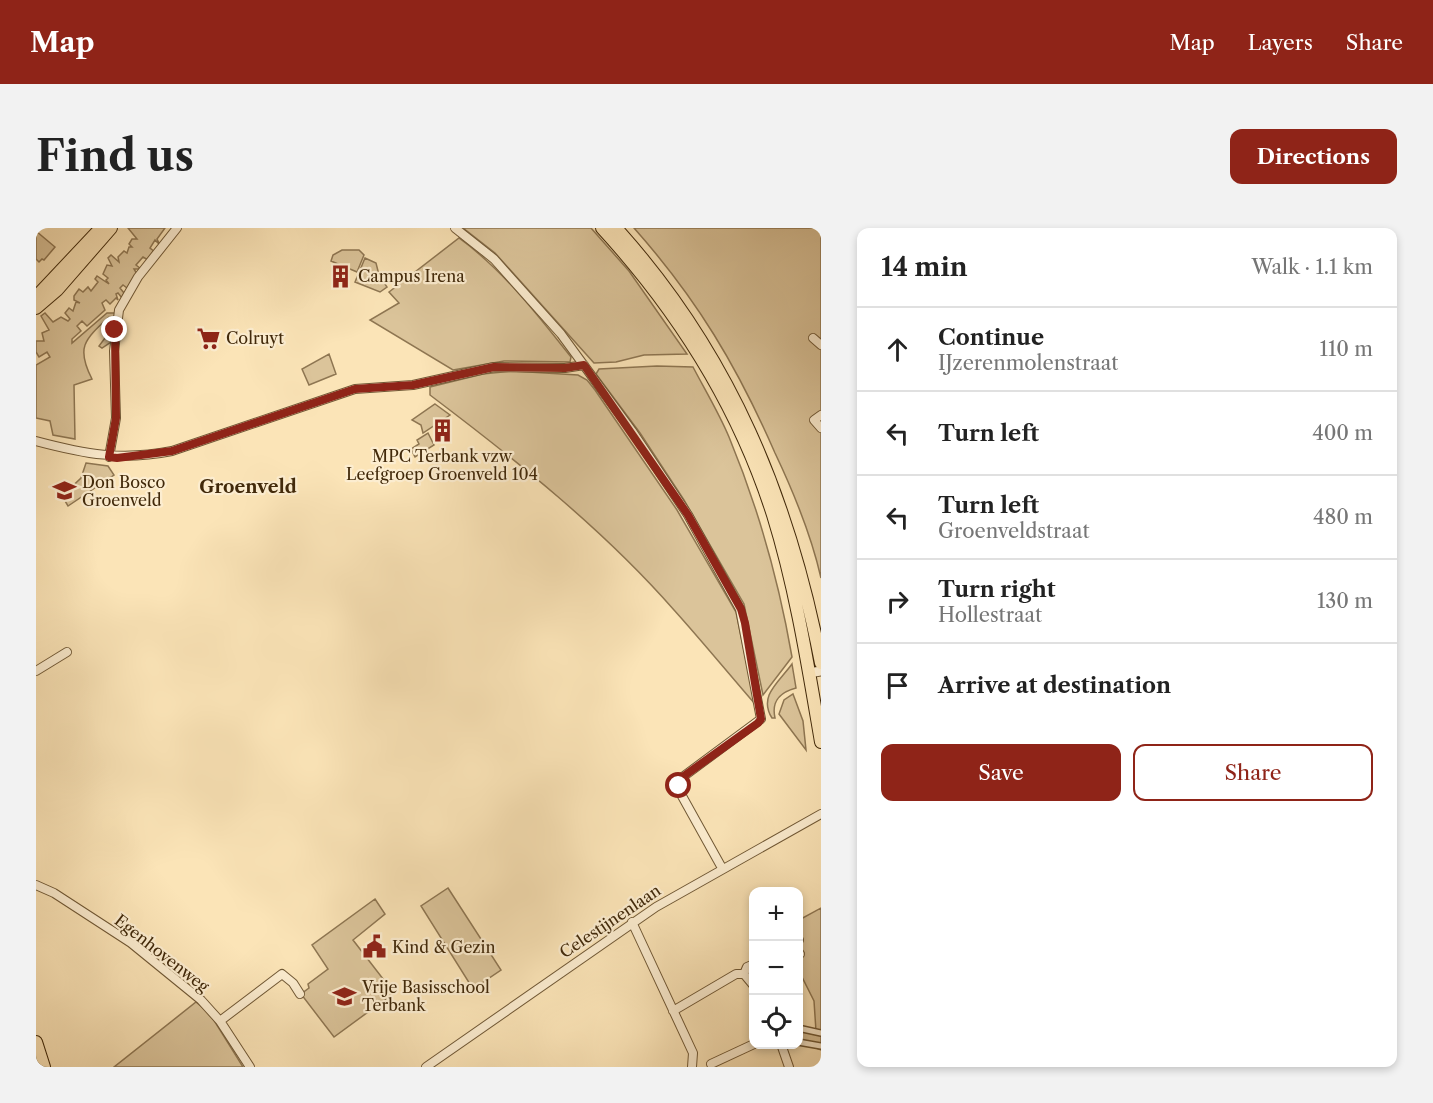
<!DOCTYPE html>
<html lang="en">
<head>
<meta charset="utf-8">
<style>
	:root { --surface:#fff; --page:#f2f2f2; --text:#222; --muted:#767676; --line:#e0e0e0; --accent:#8f2418 }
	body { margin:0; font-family:"Libre Caslon Text",serif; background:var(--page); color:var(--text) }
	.controls { position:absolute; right:18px; bottom:18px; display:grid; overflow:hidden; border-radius:12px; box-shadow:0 3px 9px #0003 }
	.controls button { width:54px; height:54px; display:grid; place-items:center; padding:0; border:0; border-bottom:2px solid var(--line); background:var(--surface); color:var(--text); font:30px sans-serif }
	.stop { position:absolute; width:18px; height:18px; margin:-14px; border:4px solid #8f2418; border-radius:50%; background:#fff }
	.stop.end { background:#8f2418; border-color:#fff; box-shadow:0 2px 6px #0008 }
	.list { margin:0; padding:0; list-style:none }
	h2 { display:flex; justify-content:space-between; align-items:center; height:78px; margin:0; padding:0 24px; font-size:26px }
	h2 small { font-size:20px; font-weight:400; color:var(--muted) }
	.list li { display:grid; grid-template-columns:39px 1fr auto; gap:18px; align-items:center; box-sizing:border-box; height:84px; padding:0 24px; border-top:2px solid var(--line) }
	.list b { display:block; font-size:22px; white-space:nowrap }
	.list p { margin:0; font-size:20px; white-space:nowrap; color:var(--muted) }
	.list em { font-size:20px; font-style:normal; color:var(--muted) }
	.actions { display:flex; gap:12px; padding:18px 24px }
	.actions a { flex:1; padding:14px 0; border:2px solid var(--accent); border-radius:12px; text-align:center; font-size:21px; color:var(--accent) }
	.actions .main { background:var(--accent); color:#fff }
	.icon { flex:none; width:33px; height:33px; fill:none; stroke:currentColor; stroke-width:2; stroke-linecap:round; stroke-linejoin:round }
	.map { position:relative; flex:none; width:785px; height:839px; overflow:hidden; border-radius:12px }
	header { display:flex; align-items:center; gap:36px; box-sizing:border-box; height:84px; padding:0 30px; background:var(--accent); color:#fff }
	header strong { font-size:28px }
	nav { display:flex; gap:33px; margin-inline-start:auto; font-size:21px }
	.intro { display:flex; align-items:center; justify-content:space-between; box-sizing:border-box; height:144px; padding:0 36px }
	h1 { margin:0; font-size:42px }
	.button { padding:15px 27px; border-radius:12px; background:var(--accent); color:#fff; font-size:21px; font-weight:700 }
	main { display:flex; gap:36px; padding:0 36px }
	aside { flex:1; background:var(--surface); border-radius:12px; box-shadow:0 3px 9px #0003 }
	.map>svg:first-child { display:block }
	.green { fill:#dbc49a; stroke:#8e7652; stroke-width:1.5 }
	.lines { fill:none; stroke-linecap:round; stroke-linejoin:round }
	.pedestrian-casing { stroke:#705835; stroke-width:8 }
	.minor-casing { stroke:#705835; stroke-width:10 }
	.tertiary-casing { stroke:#705835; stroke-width:11 }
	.primary-casing { stroke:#41290a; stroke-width:14 }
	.trunk-casing { stroke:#41290a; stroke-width:14 }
	.pedestrian { stroke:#fcedd0; stroke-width:5 }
	.minor { stroke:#fcedd0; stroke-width:8 }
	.tertiary { stroke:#fcedd0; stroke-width:9 }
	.primary { stroke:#fbe4b7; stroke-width:12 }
	.trunk { stroke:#fbe4b7; stroke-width:12 }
	.route { stroke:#8f2418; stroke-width:8 }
	.labels { text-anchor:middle; stroke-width:4.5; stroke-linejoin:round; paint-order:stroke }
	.poi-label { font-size:16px; fill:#41290a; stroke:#fcedd0; text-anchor:start }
	.street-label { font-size:16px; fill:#41290a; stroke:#fcedd0 }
	.neighbourhood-label { font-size:18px; font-weight:bold; fill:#41290a; stroke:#fcedd0 }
</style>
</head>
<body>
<header>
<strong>Map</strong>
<nav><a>Map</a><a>Layers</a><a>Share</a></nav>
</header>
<div class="intro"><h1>Find us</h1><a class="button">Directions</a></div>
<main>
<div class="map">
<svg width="785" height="839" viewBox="0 0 785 839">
	<rect width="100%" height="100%" fill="#fbe4b7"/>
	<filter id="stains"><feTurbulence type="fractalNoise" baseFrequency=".00333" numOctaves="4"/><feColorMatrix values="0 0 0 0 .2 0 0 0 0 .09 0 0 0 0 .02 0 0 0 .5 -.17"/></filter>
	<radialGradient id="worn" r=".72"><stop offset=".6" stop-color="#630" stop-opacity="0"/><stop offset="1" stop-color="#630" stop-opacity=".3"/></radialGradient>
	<path class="green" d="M 92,0 L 129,0 L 121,11 L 124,17 L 119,12 L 114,20 L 119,24 L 112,32 L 107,29 L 100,37 L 105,41 L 98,41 L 101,46 L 91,60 L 87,57 L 84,60 L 88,65 L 86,70 L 82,65 L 80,66 L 82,72 L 80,70 L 74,76 L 70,72 L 66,75 L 69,82 L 51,98 L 46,93 L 41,98 L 45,103 L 36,111 L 36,115 L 71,85 L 79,85 L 75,114 L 66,120 L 63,118 L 72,106 L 72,90 C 48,112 40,120 56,151 L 38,157 L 39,211 L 17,207 L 14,193 L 0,190 L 0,137 L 14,129 L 11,124 L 3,129 L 0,124 L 0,113 L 8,113 L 6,105 L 13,102 L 5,88 L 9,85 L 17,94 L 25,89 L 32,93 L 34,91 L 29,85 L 33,80 L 37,83 L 40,74 L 44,75 L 38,72 L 38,68 L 43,61 L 47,64 L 52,59 L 55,63 L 62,54 L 59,51 L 61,48 L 73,56 L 70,52 L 72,50 L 67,46 L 71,37 L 76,38 L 72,30 L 75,27 L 83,34 L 82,29 L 88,23 L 91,25 L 93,19 L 96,19 L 93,16 L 96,11 L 101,11 Z
		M 427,0 L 555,0 L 593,43 L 651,126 L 608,127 L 580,134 L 558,135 L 459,25 Z
		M 598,0 L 785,0 L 785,350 C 775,306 758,265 739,225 C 701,138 661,71 598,0 Z
		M 0,3 L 19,19 L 8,32 L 6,31 L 3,34 L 0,31 Z
		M 423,10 C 467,42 502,87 535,129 L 534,134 L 468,133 L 417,142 L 334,92 L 363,75 L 353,64 Z
		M 306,22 L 323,22 L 328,27 L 321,44 L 295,33 L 297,27 Z
		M 329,30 L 340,35 L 343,47 L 351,59 L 344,64 L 319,54 Z
		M 293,126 L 300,146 L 273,157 L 266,141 Z
		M 621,138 L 657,139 C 669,162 683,185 693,209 C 722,279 743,354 756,429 L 727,467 L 708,376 L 648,272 L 604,205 L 560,146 L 563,141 Z
		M 476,143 L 542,147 L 551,152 L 559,162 L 641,282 L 700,384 L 719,476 C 692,445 666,413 638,382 C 567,301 480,232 394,167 L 394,159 L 447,146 Z
		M 399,176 L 414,187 L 387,205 L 385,197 L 376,192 Z
		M 392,205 L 398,217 L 379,229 L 375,221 L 383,216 L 381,212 Z
		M 50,235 L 72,238 L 78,247 L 32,278 L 26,268 L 45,250 Z
		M 756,436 L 760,460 C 745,464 735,472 739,490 L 736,490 C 722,468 743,454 756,436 Z
		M 757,466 L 767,493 L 770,522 L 743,486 L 748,472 Z
		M 412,660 L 465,742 L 437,761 L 385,678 Z
		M 339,671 L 349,686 L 317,712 L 358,765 L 298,809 L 265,766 L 273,760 L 272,756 L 292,741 L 276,717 Z
		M 785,680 L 785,822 L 780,820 L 780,817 L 763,814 L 763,800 L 780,803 L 778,773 L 763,743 L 763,692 Z
		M 160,774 L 174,786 L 207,839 L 78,839 Z"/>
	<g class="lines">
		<defs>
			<path id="pedestrian" d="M 762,800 L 785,805
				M 762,814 L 785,818"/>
			<path id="minor" d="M 419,0 L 458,31 L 525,106 L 596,203 L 652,287 L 704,381 L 725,491 L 648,548 L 643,556 L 646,568 L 686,640
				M 777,110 L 785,117
				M 785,187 L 778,192 L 785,200
				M 0,213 C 49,226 85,233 136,223 L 319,161 L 377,157 L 458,139 L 529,140 L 548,137
				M 73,229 L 80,190 L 78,123 L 83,82 L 102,49 L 141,0
				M 0,443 L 31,424
				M 0,657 L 18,665 L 95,715 L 165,772 L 184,793 L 214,839
				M 596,694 L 657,825 L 656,839
				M 762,712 L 763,712
				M 762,723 L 764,726
				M 708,746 L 718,758
				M 708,746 L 711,739 L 718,736
				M 637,783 L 700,746 L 708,746
				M 184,793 L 246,746 L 257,755 L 264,766
				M 745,816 L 753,839
				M 675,836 L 718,816
				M 390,839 L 620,679 L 785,586"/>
			<path id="tertiary" d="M 773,445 L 785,443"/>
			<path id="primary" d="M 0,69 L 64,1
				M 0,80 L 21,62 L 75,0
				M 0,814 L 8,839"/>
			<path id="trunk" d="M 566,0 C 642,83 703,180 737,287 C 760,361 772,438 785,514
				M 580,0 C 694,126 753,270 785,435"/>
		</defs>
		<use href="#pedestrian" class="pedestrian-casing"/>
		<use href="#minor" class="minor-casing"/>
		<use href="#tertiary" class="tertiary-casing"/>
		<use href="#primary" class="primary-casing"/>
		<use href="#trunk" class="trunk-casing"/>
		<use href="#pedestrian" class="pedestrian"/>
		<use href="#minor" class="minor"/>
		<use href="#tertiary" class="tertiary"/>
		<use href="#primary" class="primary"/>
		<use href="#trunk" class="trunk"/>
	</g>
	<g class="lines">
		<path class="route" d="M 79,102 L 80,190 L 73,229 L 81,230 L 136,223 L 319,161 L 377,157 L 458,139 L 529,140 L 548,137 L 652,287 L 705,381 L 709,395 L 725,491 L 722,495 L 648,548 L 643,558"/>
	</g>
	<defs>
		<symbol id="building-bare" viewBox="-9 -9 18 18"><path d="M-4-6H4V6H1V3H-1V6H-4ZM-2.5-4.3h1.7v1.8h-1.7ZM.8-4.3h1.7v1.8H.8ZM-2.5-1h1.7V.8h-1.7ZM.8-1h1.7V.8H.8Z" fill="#8f2418" stroke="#fcedd0" stroke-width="2.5" paint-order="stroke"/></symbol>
		<symbol id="supermarket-bare" viewBox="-9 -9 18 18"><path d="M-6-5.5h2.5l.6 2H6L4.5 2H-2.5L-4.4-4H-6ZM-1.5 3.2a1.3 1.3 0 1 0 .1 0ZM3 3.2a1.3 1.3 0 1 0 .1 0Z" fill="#8f2418" stroke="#fcedd0" stroke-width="2.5" paint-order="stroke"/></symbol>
		<symbol id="school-bare" viewBox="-9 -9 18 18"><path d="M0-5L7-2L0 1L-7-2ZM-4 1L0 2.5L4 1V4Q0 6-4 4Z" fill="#8f2418" stroke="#fcedd0" stroke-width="2.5" paint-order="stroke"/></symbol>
		<symbol id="civic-bare" viewBox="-9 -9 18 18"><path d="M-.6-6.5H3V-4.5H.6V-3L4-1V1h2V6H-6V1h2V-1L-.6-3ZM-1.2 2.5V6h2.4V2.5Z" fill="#8f2418" stroke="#fcedd0" stroke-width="2.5" paint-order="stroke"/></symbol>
	</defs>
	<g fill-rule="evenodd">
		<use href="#building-bare" x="288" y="32" width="33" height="33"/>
		<use href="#supermarket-bare" x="156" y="94" width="33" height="33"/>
		<use href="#building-bare" x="390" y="186" width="33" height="33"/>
		<use href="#school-bare" x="12" y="246" width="33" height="33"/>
		<use href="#civic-bare" x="322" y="702" width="33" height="33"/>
		<use href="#school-bare" x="292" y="752" width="33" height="33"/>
	</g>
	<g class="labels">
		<g class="poi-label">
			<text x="322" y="54">Campus Irena</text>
			<text x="190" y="116">Colruyt</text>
			<text x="406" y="234" text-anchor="middle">MPC Terbank vzw<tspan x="406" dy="18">Leefgroep Groenveld 104</tspan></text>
			<text x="46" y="260">Don Bosco<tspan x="46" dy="18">Groenveld</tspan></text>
			<text x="356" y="725">Kind &amp; Gezin</text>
			<text x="326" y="765">Vrije Basisschool<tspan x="326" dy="18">Terbank</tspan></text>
		</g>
		<g class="street-label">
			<text transform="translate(574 693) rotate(-34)" y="6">Celestijnenlaan</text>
			<text transform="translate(126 725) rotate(38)" y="6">Egenhovenweg</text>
		</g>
		<g class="neighbourhood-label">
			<text x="212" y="265">Groenveld</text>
		</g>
	</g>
	<rect width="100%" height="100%" filter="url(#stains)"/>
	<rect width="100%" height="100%" fill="url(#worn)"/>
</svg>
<div class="controls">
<button>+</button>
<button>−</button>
<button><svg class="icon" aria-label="locate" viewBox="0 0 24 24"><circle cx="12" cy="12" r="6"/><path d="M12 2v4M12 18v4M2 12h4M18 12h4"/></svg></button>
</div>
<div class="stop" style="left:643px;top:558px"></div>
<div class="stop end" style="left:79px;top:102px"></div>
</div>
<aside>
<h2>14 min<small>Walk · 1.1 km</small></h2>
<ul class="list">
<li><svg class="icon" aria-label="ahead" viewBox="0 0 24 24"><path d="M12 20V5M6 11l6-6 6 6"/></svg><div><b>Continue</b><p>IJzerenmolenstraat</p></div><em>110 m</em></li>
<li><svg class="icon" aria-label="left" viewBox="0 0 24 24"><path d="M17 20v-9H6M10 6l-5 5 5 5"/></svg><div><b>Turn left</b></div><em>400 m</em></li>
<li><svg class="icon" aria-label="left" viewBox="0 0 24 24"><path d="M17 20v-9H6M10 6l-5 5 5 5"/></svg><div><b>Turn left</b><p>Groenveldstraat</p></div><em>480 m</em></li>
<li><svg class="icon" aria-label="right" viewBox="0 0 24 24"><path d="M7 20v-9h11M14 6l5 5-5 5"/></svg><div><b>Turn right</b><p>Hollestraat</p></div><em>130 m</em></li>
<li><svg class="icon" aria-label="arrive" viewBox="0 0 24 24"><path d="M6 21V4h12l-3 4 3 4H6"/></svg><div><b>Arrive at destination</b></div></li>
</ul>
<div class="actions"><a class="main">Save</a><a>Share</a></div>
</aside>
</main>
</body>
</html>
